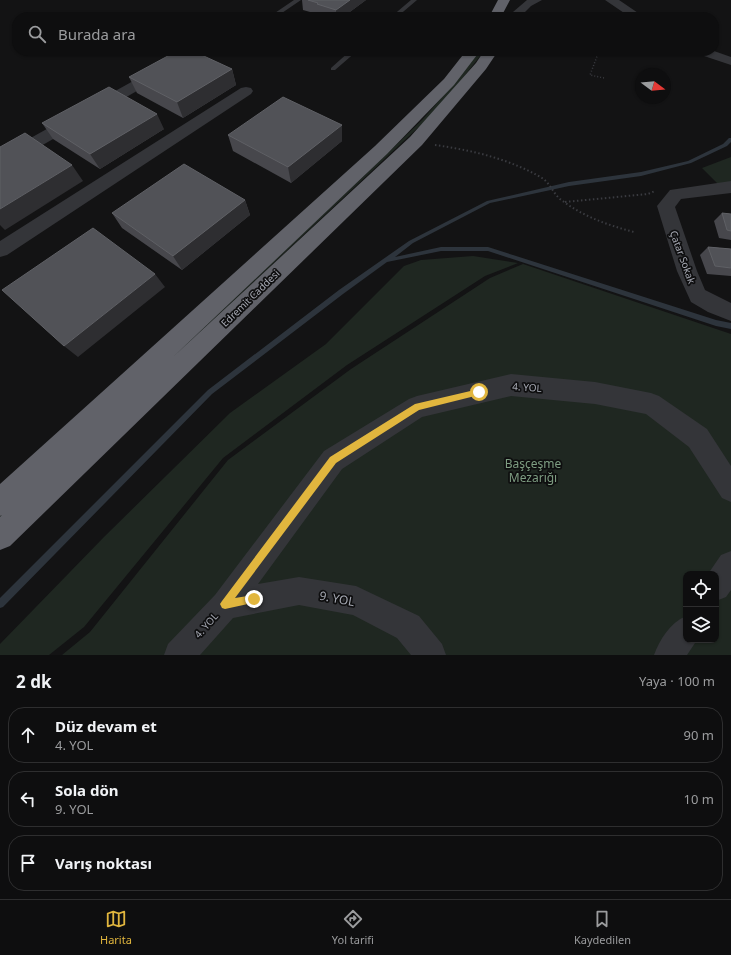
<!DOCTYPE html>
<html lang="tr">
<head>
<meta charset="utf-8">
<style>
	:root { --surface:#0e0e0f; --page:#171718; --text:#f1f3f6; --muted:#9b9c9e; --line:#2e2e2f; --accent:#e1b63e }
	body { margin:0; font-family:"Noto Sans",sans-serif; background:var(--page); color:var(--text) }
	.controls { position:absolute; right:12px; bottom:12px; display:grid; overflow:hidden; border-radius:8px; box-shadow:0 1px 3px #0004 }
	.controls button { width:36px; height:36px; display:grid; place-items:center; padding:0; border:0; border-bottom:1px solid var(--line); background:var(--surface); color:var(--text); font:20px sans-serif }
	.compass { position:absolute; left:635px; top:68px; width:36px; height:36px; border-radius:50%; background:var(--surface); box-shadow:0 1px 3px #0004; rotate:106deg }
	.stop { position:absolute; width:12px; height:12px; margin:-9px; border:3px solid #e1b63e; border-radius:50%; background:#fff }
	.stop.end { background:#e1b63e; border-color:#fff; box-shadow:0 1px 4px #0008 }
	.list { margin:0; padding:0; list-style:none }
	h2 { display:flex; justify-content:space-between; align-items:center; height:52px; margin:0; padding:0 16px; font-size:17px }
	h2 small { font-size:13px; font-weight:400; color:var(--muted) }
	.list li { display:grid; grid-template-columns:26px 1fr auto; gap:12px; align-items:center; box-sizing:border-box; height:56px; margin:0 8px 8px; padding:0 8px; border:1px solid var(--line); border-radius:16px }
	.list b { display:block; font-size:15px; white-space:nowrap }
	.list p { margin:0; font-size:13px; white-space:nowrap; color:var(--muted) }
	.list em { font-size:13px; font-style:normal; color:var(--muted) }
	.icon { flex:none; width:22px; height:22px; fill:none; stroke:currentColor; stroke-width:2; stroke-linecap:round; stroke-linejoin:round }
	.map { position:relative; flex:none; width:731px; height:655px; overflow:hidden }
	.search { position:absolute; background:var(--surface); box-shadow:0 1px 3px #0004; left:12px; right:12px; top:12px; height:44px; display:flex; align-items:center; gap:10px; box-sizing:border-box; padding:0 14px; border-radius:16px; color:var(--muted); font-size:15px }
	.sheet { height:244px; background:var(--surface) }
	nav { display:flex; justify-content:space-around; align-items:center; box-sizing:border-box; height:56px; border-top:1px solid var(--line); background:var(--surface); font-size:11px; color:var(--muted) }
	nav a { display:grid; justify-items:center; gap:2px }
	nav .on { color:var(--accent) }
	.map>svg:first-child { display:block }
	.green { fill:#1f2721; fill-rule:evenodd }
	.lines { fill:none; stroke-linecap:round; stroke-linejoin:round }
	.stream { fill:#2d343c; fill-rule:evenodd }
	.path-far1 { stroke:#3a3b40; stroke-width:1.5; stroke-dasharray:1 2; stroke-linecap:butt }
	.path { stroke:#3a3b40; stroke-width:2; stroke-dasharray:1.5 2.5; stroke-linecap:butt }
	.lane { fill:#343539; fill-rule:evenodd }
	.street { fill:#343539; fill-rule:evenodd }
	.highway { fill:#616269; fill-rule:evenodd }
	.wall { fill:#47474c }
	.shaded-wall { fill:#2e2e31 }
	.building { fill:#515257; stroke:#5f6065 }
	.route { fill:#e1b63e }
	.labels { text-anchor:middle; stroke-width:3.5; stroke-linejoin:round; paint-order:stroke }
	.street-label { font-size:10px; fill:#a6a9b3; stroke:#0e0e0f }
	.near-park-label { font-size:12px; fill:#7e9d82; stroke:#0e0e0f }
	.near-street-label { font-size:12px; fill:#a6a9b3; stroke:#0e0e0f }
</style>
</head>
<body>
<div class="map">
<svg width="731" height="655" viewBox="0 0 731 655">
	<rect width="100%" height="100%" fill="#131314"/>
	<path class="green" d="M 479,51 L 484,51 L 455,88 L 424,122 L 0,520 L 0,516 L 362,178 L 422,120 L 451,87 Z
		M 731,157 L 731,183 L 718,184 L 702,168 Z
		M 473,256 L 518,263 L 485,276 L 347,365 L 223,458 L 84,627 L 49,655 L 0,655 L 0,644 L 104,537 L 230,413 L 326,344 L 404,266 L 421,260 Z
		M 523,264 L 731,334 L 731,655 L 62,655 L 90,632 L 228,460 L 351,369 L 490,278 ZM 686,574 L 716,574 L 716,640 L 686,640 Z"/>
	<g class="lines">
		<path class="stream" d="M 729,138 L 731,138 L 731,142 L 727,146 L 691,163 L 641,176 L 569,186 L 490,203 L 413,243 L 395,257 L 441,247 L 488,247 L 716,320 L 731,323 L 731,329 L 716,326 L 488,251 L 441,251 L 387,262 L 343,294 L 212,394 L 3,607 L 0,608 L 0,598 L 208,390 L 339,290 L 409,241 L 487,201 L 569,182 L 641,172 L 688,161 L 723,144 Z"/>
		<path class="path-far1" d="M 599,51 L 590,75 L 604,78"/>
		<path class="path" d="M 435,145 C 471,150 510,159 542,178 C 550,183 553,193 560,199 C 582,216 607,225 634,232
			M 565,202 L 648,194 L 655,191"/>
		<path class="lane" d="M 294,0 L 301,0 L 276,17 L 269,17 Z
			M 411,0 L 417,0 L 397,17 L 391,17 Z
			M 350,51 L 357,51 L 335,70 L 331,70 L 331,68 Z"/>
		<path class="street" d="M 527,0 L 542,0 L 531,6 L 520,17 L 507,17 Z
			M 605,0 L 619,0 L 644,17 L 630,17 Z
			M 697,51 L 714,51 L 731,57 L 731,65 L 698,54 Z
			M 158,69 L 163,70 L 165,73 L 163,76 L 6,166 L 0,167 L 0,155 L 153,70 Z
			M 246,87 L 251,88 L 253,91 L 251,94 L 7,255 L 0,257 L 0,241 L 241,88 Z
			M 731,181 L 731,193 L 681,199 L 675,207 L 697,271 L 705,290 L 731,303 L 731,321 L 708,312 L 691,302 L 677,271 L 657,206 L 670,190 Z
			M 511,374 L 595,382 L 651,393 L 659,396 L 707,429 L 731,466 L 731,502 L 722,498 L 689,447 L 646,414 L 595,404 L 511,396 L 422,417 L 342,469 L 258,584 L 299,577 L 356,586 L 419,616 L 442,644 L 446,655 L 411,655 L 397,638 L 353,615 L 299,605 L 233,618 L 200,655 L 164,655 L 168,644 L 215,595 L 324,451 L 409,399 L 417,396 Z
			M 731,551 L 731,590 L 726,597 L 716,601 L 716,574 L 708,574 L 721,555 Z
			M 686,616 L 686,640 L 697,640 L 687,655 L 654,655 C 660,639 670,623 686,616 Z"/>
		<path class="highway" d="M 498,0 L 510,0 L 501,17 L 489,17 Z
			M 466,51 L 480,51 L 454,85 L 387,154 L 173,357 L 410,137 L 476,63 L 484,51 L 498,51 L 486,69 L 422,145 L 10,546 L 0,550 L 0,517 L 2,515 L 0,516 L 0,484 L 375,146 L 444,79 Z"/>
	</g>
	<path class="wall" d="M 302,0 L 366,0 L 343,17 L 321,17 L 318,16 L 317,14 L 303,10 Z
		M 232,69 L 236,85 L 183,118 L 137,93 L 129,77 Z
		M 42,123 L 164,129 L 100,169 L 53,139 Z
		M 228,135 L 342,141 L 291,183 L 233,151 Z
		M 245,200 L 250,215 L 182,270 L 122,228 L 112,213 Z
		M 722,213 L 731,214 L 731,240 L 719,238 L 714,221 Z
		M 708,247 L 731,249 L 731,276 L 707,274 L 700,255 Z"/>
	<path class="shaded-wall" d="M 350,0 L 366,0 L 343,17 L 336,17 L 336,10 Z
		M 232,69 L 236,85 L 183,118 L 177,102 Z
		M 157,114 L 164,129 L 100,169 L 90,154 Z
		M 342,125 L 342,141 L 291,183 L 288,167 Z
		M 72,165 L 83,181 L 5,230 L 0,225 L 0,209 Z
		M 245,200 L 250,215 L 182,270 L 173,256 Z
		M 155,274 L 165,287 L 78,357 L 64,346 Z"/>
	<path class="building" d="M 308,0 L 350,0 L 336,10 L 317,4 L 318,3 Z
		M 177,51 L 193,51 L 232,69 L 177,102 L 129,77 Z
		M 109,87 L 157,114 L 90,154 L 42,123 Z
		M 283,97 L 342,125 L 288,167 L 228,135 Z
		M 25,133 L 72,165 L 0,209 L 0,147 Z
		M 184,164 L 245,200 L 173,256 L 112,213 Z
		M 722,213 L 731,214 L 731,231 L 727,230 Z
		M 93,228 L 155,274 L 64,346 L 2,290 Z
		M 708,247 L 731,249 L 731,268 L 715,266 Z"/>
	<path class="route" d="M 479,389 L 483,392 L 479,395 L 419,410 L 336,463 L 235,598 L 254,595 L 257,596 L 259,599 L 257,602 L 225,609 L 222,608 L 220,604 L 222,601 L 330,457 L 415,404 Z"/>
	<g class="labels">
		<g class="street-label">
			<text transform="translate(683 257) rotate(70)" y="4">Çatar Sokak</text>
			<text transform="translate(250 298) rotate(-44)" y="4">Edremit Caddesi</text>
			<text transform="translate(527 387) rotate(4)" y="4">4. YOL</text>
			<text transform="translate(206 625) rotate(-48)" y="4">4. YOL</text>
		</g>
		<g class="near-park-label">
			<text x="533" y="468">Başçeşme<tspan x="533" dy="14">Mezarığı</tspan></text>
		</g>
		<g class="near-street-label">
			<text transform="translate(337 599) rotate(11)" y="4">9. YOL</text>
		</g>
	</g>
</svg>
<div class="controls">
<button><svg class="icon" aria-label="locate" viewBox="0 0 24 24"><circle cx="12" cy="12" r="6"/><path d="M12 2v4M12 18v4M2 12h4M18 12h4"/></svg></button>
<button><svg class="icon" aria-label="layers" viewBox="0 0 24 24"><path d="M12 4l9 5-9 5-9-5zM3 14l9 5 9-5"/></svg></button>
</div>
<svg class="compass" viewBox="-18 -18 36 36"><path d="M0-13l5 13h-10z" fill="#e53935"/><path d="M0 13l5-13h-10z" fill="#9b9c9e"/></svg>
<div class="stop" style="left:479px;top:392px"></div>
<div class="stop end" style="left:254px;top:599px"></div>
<div class="search"><svg class="icon" aria-label="search" viewBox="0 0 24 24"><circle cx="10" cy="10" r="6"/><path d="M15 15l6 6"/></svg>Burada ara</div>
</div>
<section class="sheet">
<h2>2 dk<small>Yaya · 100 m</small></h2>
<ul class="list">
<li><svg class="icon" aria-label="ahead" viewBox="0 0 24 24"><path d="M12 20V5M6 11l6-6 6 6"/></svg><div><b>Düz devam et</b><p>4. YOL</p></div><em>90 m</em></li>
<li><svg class="icon" aria-label="left" viewBox="0 0 24 24"><path d="M17 20v-9H6M10 6l-5 5 5 5"/></svg><div><b>Sola dön</b><p>9. YOL</p></div><em>10 m</em></li>
<li><svg class="icon" aria-label="arrive" viewBox="0 0 24 24"><path d="M6 21V4h12l-3 4 3 4H6"/></svg><div><b>Varış noktası</b></div></li>
</ul>
</section>
<nav>
<a class="on"><svg class="icon" aria-label="map" viewBox="0 0 24 24"><path d="M3 6l6-2 6 2 6-2v14l-6 2-6-2-6 2zM9 4v14M15 6v14"/></svg>Harita</a>
<a><svg class="icon" aria-label="directions" viewBox="0 0 24 24"><path d="M12 3l9 9-9 9-9-9zM9 14v-3h6M13 9l2 2-2 2"/></svg>Yol tarifi</a>
<a><svg class="icon" aria-label="saved" viewBox="0 0 24 24"><path d="M7 4h10v16l-5-4-5 4z"/></svg>Kaydedilen</a>
</nav>
</body>
</html>
